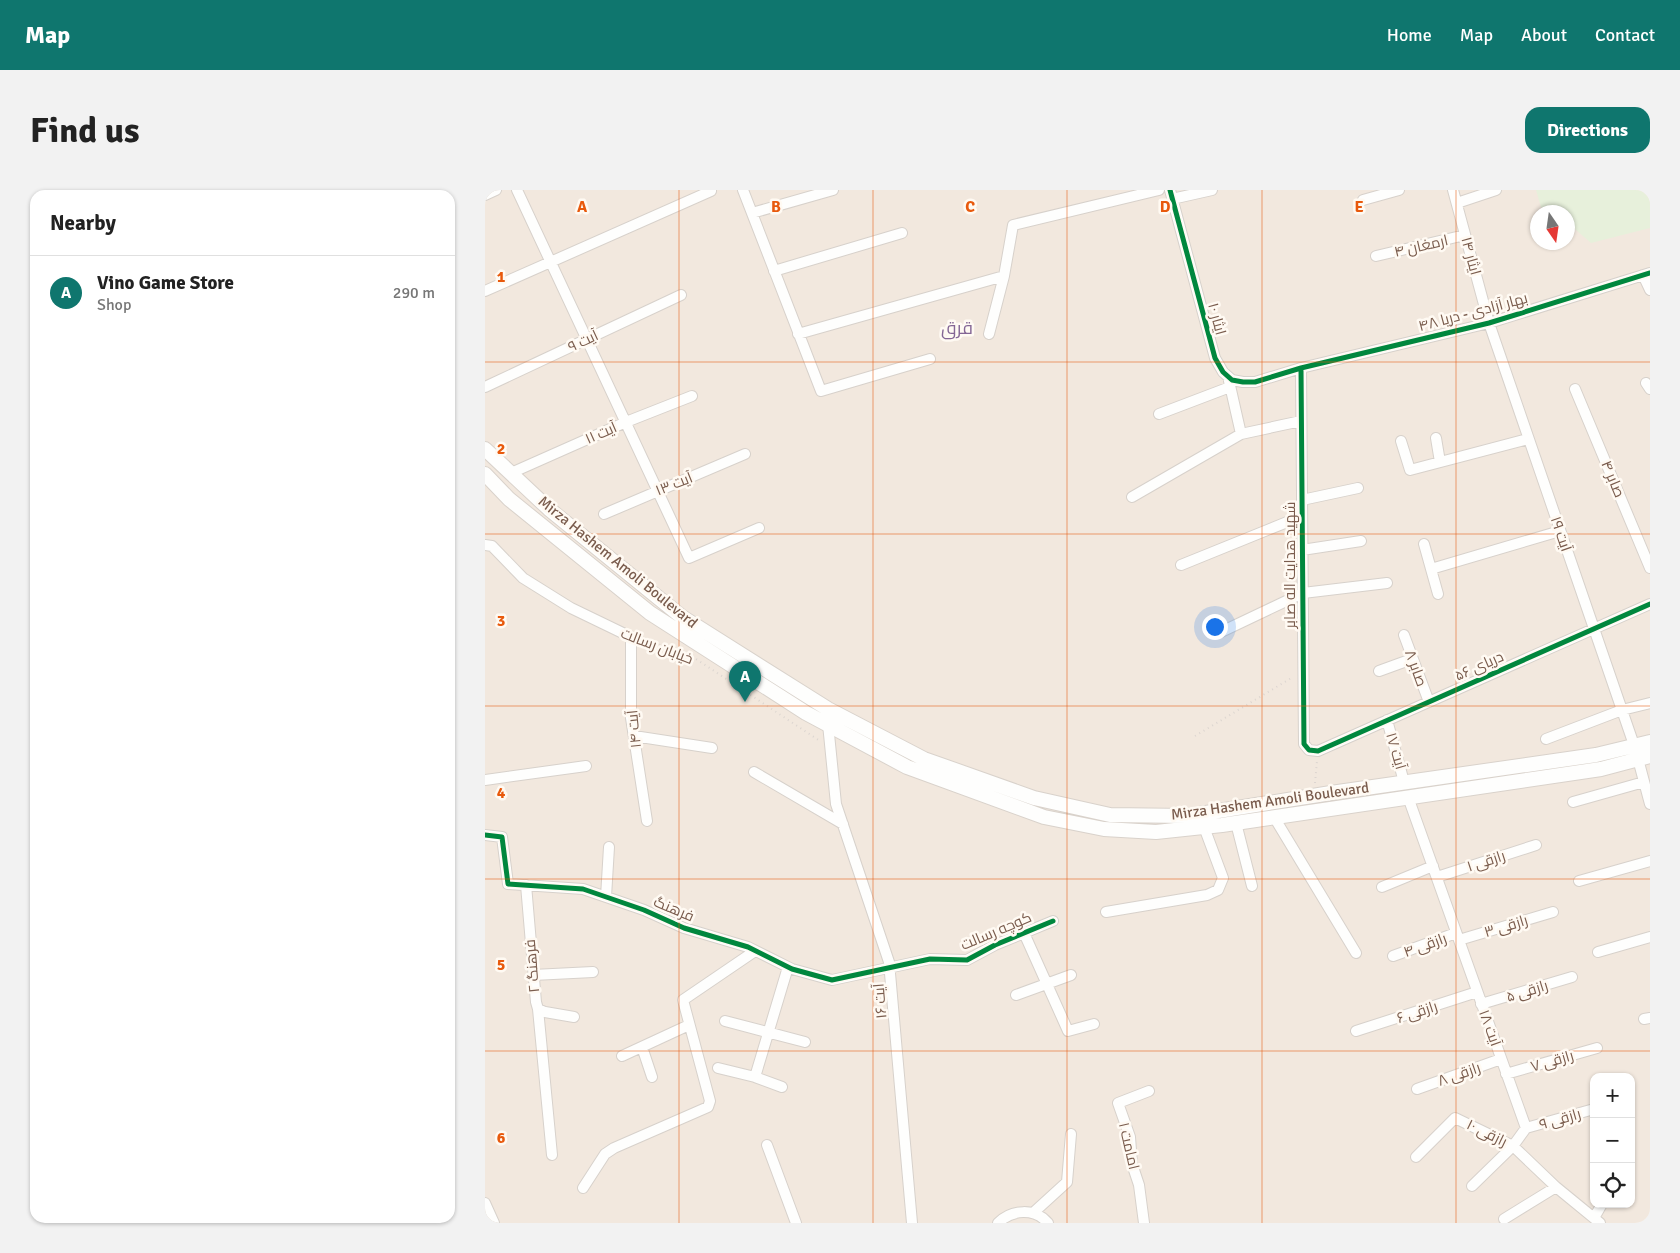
<!DOCTYPE html>
<html lang="en">
<head>
<meta charset="utf-8">
<style>
	:root { --surface:#fff; --page:#f2f2f2; --text:#222; --muted:#767676; --line:#e0e0e0; --accent:#0f766e }
	body { margin:0; font-family:Signika,Cairo,sans-serif; background:var(--page); color:var(--text) }
	.controls { position:absolute; right:15px; bottom:15px; display:grid; overflow:hidden; border-radius:10px; box-shadow:0 1px 4px #0004 }
	.controls button { width:45px; height:45px; display:grid; place-items:center; padding:0; border:0; border-bottom:1px solid var(--line); background:var(--surface); color:var(--text); font:25px sans-serif }
	.compass { position:absolute; left:1045px; top:15px; width:45px; height:45px; border-radius:50%; background:var(--surface); box-shadow:0 1px 4px #0004; rotate:167deg }
	.you { position:absolute; left:729px; top:436px; width:18px; height:18px; margin:-12px; border:4px solid #fff; border-radius:50%; background:#1a73e8; box-shadow:0 0 0 8px #1a73e833 }
	.badge { display:grid; place-items:center; width:32px; height:32px; border-radius:50%; background:var(--accent); color:#fff; font-size:16px; font-weight:700 }
	.pin { position:absolute; translate:-50% -41px; filter:drop-shadow(0 1px 2px #0008) }
	.pin::after { content:''; position:absolute; top:26px; width:18px; height:15px; background:inherit; clip-path:polygon(0 0,100% 0,50% 100%) }
	.list { margin:0; padding:0; list-style:none }
	h2 { display:flex; justify-content:space-between; align-items:center; height:65px; margin:0; padding:0 20px; font-size:21px }
	h2 small { font-size:16px; font-weight:400; color:var(--muted) }
	.list li { display:grid; grid-template-columns:32px 1fr auto; gap:15px; align-items:center; box-sizing:border-box; height:75px; padding:0 20px; border-top:1px solid var(--line) }
	.list b { display:block; font-size:19px; white-space:nowrap }
	.list p { margin:0; font-size:16px; white-space:nowrap; color:var(--muted) }
	.list em { font-size:16px; font-style:normal; color:var(--muted) }
	.icon { flex:none; width:28px; height:28px; fill:none; stroke:currentColor; stroke-width:2; stroke-linecap:round; stroke-linejoin:round }
	.map { position:relative; flex:none; width:1165px; height:1033px; overflow:hidden; border-radius:15px }
	header { display:flex; align-items:center; gap:30px; box-sizing:border-box; height:70px; padding:0 25px; background:var(--accent); color:#fff }
	header strong { font-size:24px }
	nav { display:flex; gap:28px; margin-inline-start:auto; font-size:18px }
	.intro { display:flex; align-items:center; justify-content:space-between; box-sizing:border-box; height:120px; padding:0 30px }
	h1 { margin:0; font-size:35px }
	.button { padding:12px 22px; border-radius:15px; background:var(--accent); color:#fff; font-size:18px; font-weight:700 }
	main { display:flex; gap:30px; padding:0 30px }
	aside { flex:1; background:var(--surface); border-radius:15px; box-shadow:0 1px 4px #0004 }
	.map>svg:first-child { display:block }
	.residential { fill:#f2e8de; fill-rule:evenodd }
	.green { fill:#e7f0db }
	.lines { fill:none; stroke-linecap:round; stroke-linejoin:round }
	.minor-casing { stroke:#d7d1cb; stroke-width:12 }
	.secondary-casing { stroke:#d9d2cb; stroke-width:16 }
	.path { stroke:#dcd5d0; stroke-width:2; stroke-dasharray:1 4; stroke-linecap:butt }
	.minor { stroke:#fefefd; stroke-width:10 }
	.secondary { stroke:#fefefd; stroke-width:14 }
	.cycleway-casing { stroke:#fffaf3; stroke-width:8 }
	.cycleway { stroke:#00873e; stroke-width:5 }
	.grid { fill:none; stroke:#e8590c; stroke-width:1; stroke-opacity:0.55 }
	.labels { text-anchor:middle; stroke-width:5; stroke-linejoin:round; paint-order:stroke }
	.street-label { font-size:15px; fill:#7a5c4d; stroke:#fffaf3 }
	.quarter-label { font-size:18px; fill:#846695; stroke:#fffaf3 }
	.grid-label { font-size:16px; text-anchor:middle; font-weight:bold; fill:#e8590c; stroke:#fffaf3; stroke-width:5; stroke-linejoin:round; paint-order:stroke }
</style>
</head>
<body>
<header>
<strong>Map</strong>
<nav><a>Home</a><a>Map</a><a>About</a><a>Contact</a></nav>
</header>
<div class="intro"><h1>Find us</h1><a class="button">Directions</a></div>
<main>
<aside>
<h2>Nearby<small></small></h2>
<ul class="list">
<li><span class="badge">A</span><div><b>Vino Game Store</b><p>Shop</p></div><em>290 m</em></li>
</ul>
</aside>
<div class="map">
<svg width="1165" height="1033" viewBox="0 0 1165 1033">
	<rect width="100%" height="100%" fill="#f9f5f0"/>
	<path class="residential" d="M 0,0 L 1165,0 L 1165,1033 L 0,1033 ZM 1052,22 L 1082,22 L 1082,52 L 1052,52 ZM 1109,887 L 1146,887 L 1146,1014 L 1109,1014 Z"/>
	<path class="green" d="M 1051,0 L 1165,0 L 1165,38 L 1106,53 L 1083,33 L 1082,22 L 1067,22 L 1056,17 Z"/>
	<g class="lines">
		<defs>
			<path id="minor" d="M 32,0 L 204,368 L 274,338
				M 258,0 L 336,201 L 445,169
				M 685,0 L 730,168 L 738,182 L 747,190 L 758,192 L 770,192 L 816,178 L 1004,133 L 1165,83
				M 968,0 L 1004,133 L 1149,555
				M 0,5 L 11,0
				M 687,9 L 727,0
				M 878,10 L 914,0
				M 972,13 L 1011,0
				M 267,23 L 348,0
				M 891,66 L 980,45
				M 289,81 L 417,43
				M 1158,85 L 1165,100
				M 0,101 L 226,1
				M 313,144 L 519,86 L 528,35 L 674,0
				M 504,144 L 519,86
				M 816,178 L 819,554 L 824,560 L 833,561 L 1165,414
				M 744,191 L 756,244
				M 1161,193 L 1165,199
				M 0,197 L 196,105
				M 1090,199 L 1165,378
				M 674,224 L 745,197
				M 951,248 L 955,272
				M 916,251 L 925,280 L 1043,249
				M 26,283 L 141,232 L 207,206
				M 647,307 L 756,244 L 816,231
				M 817,310 L 873,298
				M 119,324 L 260,264
				M 939,354 L 953,404
				M 0,355 L 7,356 L 38,388 L 86,418 L 146,447 L 146,528 L 162,631
				M 817,360 L 876,351
				M 696,375 L 817,326
				M 946,379 L 1075,341
				M 736,442 L 818,403 L 902,393
				M 919,445 L 944,512
				M 894,481 L 927,469
				M 902,530 L 919,592
				M 343,534 L 351,614 L 404,772 L 427,1033
				M 149,546 L 227,558
				M 1061,549 L 1137,520 L 1165,513
				M 1153,569 L 1165,614
				M 269,582 L 358,634
				M 0,590 L 101,576
				M 923,607 L 1041,938
				M 1088,612 L 1159,592
				M 789,627 L 871,763
				M 751,633 L 767,696
				M 0,645 L 17,647 L 23,694 L 98,699 L 159,720 L 199,738 L 263,757 L 307,779 L 347,790 L 445,769 L 482,770 L 510,755 L 568,731
				M 952,687 L 1051,655
				M 1094,691 L 1165,671
				M 41,695 L 51,812 L 53,819 L 60,822 L 89,827
				M 897,697 L 948,676
				M 121,707 L 124,657
				M 621,722 L 722,705 L 733,700 L 738,688 L 719,637
				M 539,743 L 583,841 L 609,834
				M 974,750 L 1068,722
				M 1113,762 L 1165,747
				M 908,766 L 971,743
				M 48,785 L 108,782
				M 531,805 L 586,785
				M 996,814 L 1087,787
				M 53,819 L 67,965
				M 1159,829 L 1165,828
				M 240,831 L 320,852
				M 871,841 L 992,802
				M 157,857 L 167,887
				M 137,866 L 204,835
				M 233,878 L 270,887
				M 1021,884 L 1112,858
				M 297,897 L 270,887 L 303,777
				M 932,899 L 1016,869
				M 1041,938 L 1109,919
				M 282,955 L 311,1033
				M 931,967 L 970,928 L 1028,956 L 1071,997 L 1115,1033
				M 987,996 L 1028,956 L 1041,938
				M 98,998 L 120,964 L 129,958 L 223,917 L 225,911 L 198,810 L 270,761
				M 0,1013 L 9,1033
				M 548,1023 L 582,992 L 586,944
				M 1109,1028 L 1117,1014
				M 1019,1029 L 1071,997
				M 513,1033 C 527,1019 550,1018 563,1033
				M 659,1033 L 654,995 L 647,974 L 645,947 L 633,913 L 664,901"/>
			<path id="secondary" d="M 0,259 L 64,319 L 197,427 L 343,519 L 439,569 L 549,608 L 625,625 L 702,626 L 846,603 L 1111,565 L 1165,552
				M 0,284 L 24,309 L 165,423 L 321,523 L 422,577 L 559,627 L 619,639 L 671,642 L 737,635 L 1116,579 L 1165,566"/>
		</defs>
		<use href="#minor" class="minor-casing"/>
		<use href="#secondary" class="secondary-casing"/>
		<path class="path" d="M 155,449 L 202,463 L 335,551
			M 710,546 L 808,487
			M 830,593 L 832,571"/>
		<use href="#minor" class="minor"/>
		<use href="#secondary" class="secondary"/>
		<defs>
			<path id="cycleway" d="M 685,0 L 730,168 L 738,182 L 747,190 L 758,192 L 770,192 L 816,178 L 1004,133 L 1165,83
				M 816,178 L 819,554 L 824,560 L 833,561 L 1165,414
				M 0,645 L 17,647 L 23,694 L 98,699 L 159,720 L 199,738 L 263,757 L 307,779 L 347,790 L 445,769 L 482,770 L 510,755 L 568,731"/>
		</defs>
		<use href="#cycleway" class="cycleway-casing"/>
		<use href="#cycleway" class="cycleway"/>
	</g>
	<path class="grid" d="M 194,0 L 194,1033M 388,0 L 388,1033M 582,0 L 582,1033M 777,0 L 777,1033M 971,0 L 971,1033M 0,172 L 1165,172M 0,344 L 1165,344M 0,516 L 1165,516M 0,689 L 1165,689M 0,861 L 1165,861"/>
	<g class="labels">
		<g class="street-label">
			<text transform="translate(936 56) rotate(-13)" y="5">ارمغان ۴</text>
			<text transform="translate(986 66) rotate(75)" y="5">ایثار ۱۴</text>
			<text transform="translate(988 122) rotate(-15)" y="5">بهار آزادی - دریا ۴۸</text>
			<text transform="translate(732 129) rotate(75)" y="5">ایثار ۱۰</text>
			<text transform="translate(98 151) rotate(-25)" y="5">آیت ۹</text>
			<text transform="translate(116 243) rotate(-24)" y="5">آیت ۱۱</text>
			<text transform="translate(1128 289) rotate(67)" y="5">صابر ۴</text>
			<text transform="translate(189 294) rotate(-22)" y="5">آیت ۱۳</text>
			<text transform="translate(1076 344) rotate(71)" y="5">آیت ۱۹</text>
			<text transform="translate(133 372) rotate(39)" y="5">Mirza Hashem Amoli Boulevard</text>
			<text transform="translate(805 375) rotate(-90)" y="5">شهید هدایت اله صابر</text>
			<text transform="translate(172 456) rotate(21)" y="5">خیابان رسالت</text>
			<text transform="translate(994 476) rotate(-24)" y="5">دریای ۵۶</text>
			<text transform="translate(931 478) rotate(70)" y="5">صابر ۸</text>
			<text transform="translate(149 539) rotate(-96)" y="5">آيت ۱۴</text>
			<text transform="translate(911 561) rotate(74)" y="5">آیت ۱۷</text>
			<text transform="translate(785 611) rotate(-8)" y="5">Mirza Hashem Amoli Boulevard</text>
			<text transform="translate(1001 671) rotate(-18)" y="5">رازقی ۱</text>
			<text transform="translate(189 719) rotate(23)" y="5">فرهنگ</text>
			<text transform="translate(1021 736) rotate(-17)" y="5">رازقی ۳</text>
			<text transform="translate(511 741) rotate(-23)" y="5">کوچه رسالت</text>
			<text transform="translate(940 755) rotate(-20)" y="5">رازقی ۴</text>
			<text transform="translate(47 776) rotate(-95)" y="5">فرهنگ ۲</text>
			<text transform="translate(1042 801) rotate(-17)" y="5">رازقی ۵</text>
			<text transform="translate(395 811) rotate(-95)" y="5">آیت ۱۶</text>
			<text transform="translate(932 822) rotate(-18)" y="5">رازقی ۶</text>
			<text transform="translate(1005 838) rotate(70)" y="5">آیت ۱۸</text>
			<text transform="translate(1067 871) rotate(-16)" y="5">رازقی ۷</text>
			<text transform="translate(974 884) rotate(-19)" y="5">رازقی ۸</text>
			<text transform="translate(1075 929) rotate(-16)" y="5">رازقی ۹</text>
			<text transform="translate(1002 943) rotate(26)" y="5">رازقی ۱۰</text>
			<text transform="translate(644 956) rotate(77)" y="5">امامت ۱</text>
		</g>
		<g class="quarter-label">
			<text x="472" y="144">قرق</text>
		</g>
	</g>
	<g class="grid-label">
		<text x="97" y="22">A</text>
		<text x="291" y="22">B</text>
		<text x="485" y="22">C</text>
		<text x="680" y="22">D</text>
		<text x="874" y="22">E</text>
		<text x="16" y="92">1</text>
		<text x="16" y="264">2</text>
		<text x="16" y="436">3</text>
		<text x="16" y="608">4</text>
		<text x="16" y="780">5</text>
		<text x="16" y="953">6</text>
	</g>
</svg>
<div class="controls">
<button>+</button>
<button>−</button>
<button><svg class="icon" aria-label="locate" viewBox="0 0 24 24"><circle cx="12" cy="12" r="6"/><path d="M12 2v4M12 18v4M2 12h4M18 12h4"/></svg></button>
</div>
<svg class="compass" viewBox="-18 -18 36 36"><path d="M0-13l5 13h-10z" fill="#e53935"/><path d="M0 13l5-13h-10z" fill="#767676"/></svg>
<div class="you"></div>
<div class="pin badge" style="left:260px;top:512px">A</div>
</div>
</main>
</body>
</html>
